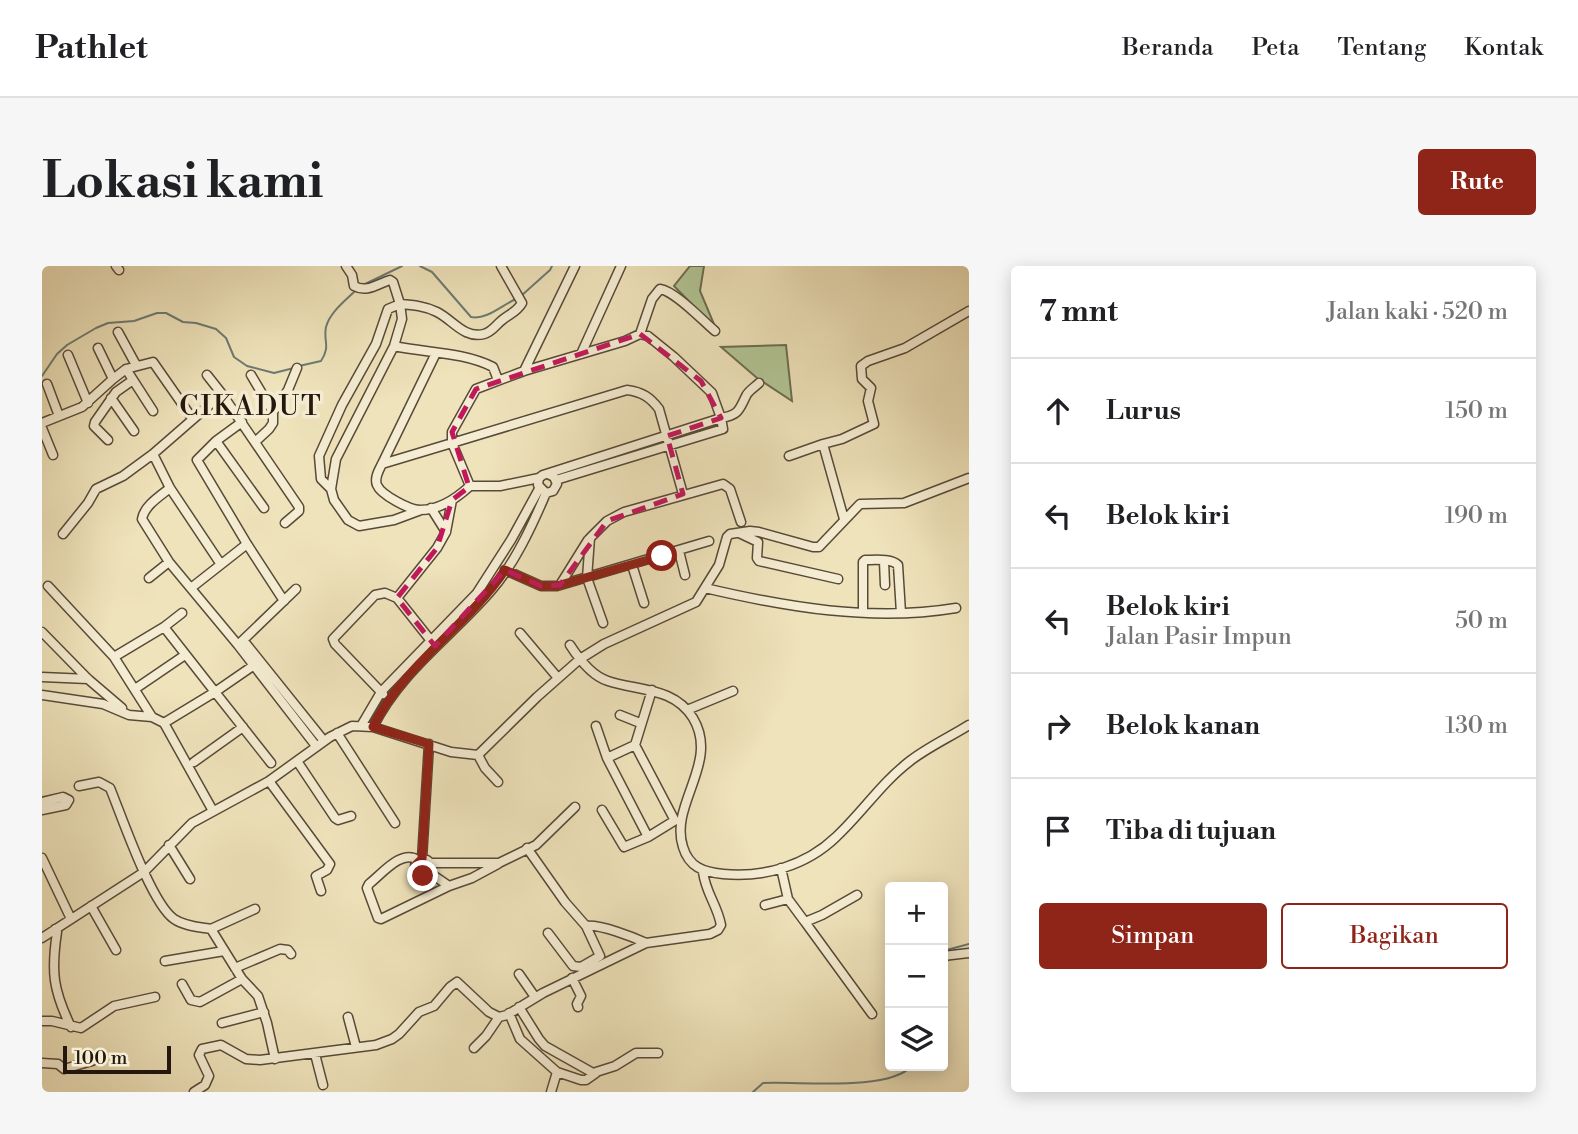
<!DOCTYPE html>
<html lang="id">
<head>
<meta charset="utf-8">
<style>
	:root { --surface:#fff; --page:#f6f6f6; --text:#202124; --muted:#757577; --line:#e0e0e0; --accent:#8f2418 }
	body { margin:0; font-family:"Libre Bodoni",serif; background:var(--page); color:var(--text) }
	.controls { position:absolute; right:21px; bottom:21px; display:grid; overflow:hidden; border-radius:7px; box-shadow:0 4px 18px #0003 }
	.controls button { width:63px; height:63px; display:grid; place-items:center; padding:0; border:0; border-bottom:2px solid var(--line); background:var(--surface); color:var(--text); font:35px sans-serif }
	.scale { position:absolute; left:21px; bottom:18px; width:108px; box-sizing:border-box; padding-left:7px; border:4px solid #25170d; border-top:0; font-size:19px; line-height:24px; white-space:nowrap; color:#25170d; -webkit-text-stroke:5px #f5edd3; paint-order:stroke }
	.stop { position:absolute; width:21px; height:21px; margin:-16px; border:5px solid #8f2418; border-radius:50%; background:#fff }
	.stop.end { background:#8f2418; border-color:#fff; box-shadow:0 2px 7px #0008 }
	.list { margin:0; padding:0; list-style:none }
	h2 { display:flex; justify-content:space-between; align-items:center; height:91px; margin:0; padding:0 28px; font-size:30px }
	h2 small { font-size:23px; font-weight:400; color:var(--muted) }
	.list li { display:grid; grid-template-columns:46px 1fr auto; gap:21px; align-items:center; box-sizing:border-box; height:105px; padding:0 28px; border-top:2px solid var(--line) }
	.list b { display:block; font-size:26px; white-space:nowrap }
	.list p { margin:0; font-size:23px; white-space:nowrap; color:var(--muted) }
	.list em { font-size:23px; font-style:normal; color:var(--muted) }
	.actions { display:flex; gap:14px; padding:21px 28px }
	.actions a { flex:1; padding:16px 0; border:2px solid var(--accent); border-radius:7px; text-align:center; font-size:24px; color:var(--accent) }
	.actions .main { background:var(--accent); color:#fff }
	.icon { flex:none; width:38px; height:38px; fill:none; stroke:currentColor; stroke-width:2; stroke-linecap:round; stroke-linejoin:round }
	.map { position:relative; flex:none; width:927px; height:826px; overflow:hidden; border-radius:7px }
	header { display:flex; align-items:center; gap:42px; box-sizing:border-box; height:98px; padding:0 35px; background:var(--surface); border-bottom:2px solid var(--line) }
	header strong { font-size:33px }
	nav { display:flex; gap:38px; margin-inline-start:auto; font-size:24px }
	.intro { display:flex; align-items:center; justify-content:space-between; box-sizing:border-box; height:168px; padding:0 42px }
	h1 { margin:0; font-size:49px }
	.button { padding:18px 32px; border-radius:7px; background:var(--accent); color:#fff; font-size:24px; font-weight:700 }
	main { display:flex; gap:42px; padding:0 42px }
	aside { flex:1; background:var(--surface); border-radius:7px; box-shadow:0 4px 18px #0003 }
	.map>svg:first-child { display:block }
	.green { fill:#b2c595; stroke:#6c6e51; stroke-width:2 }
	.lines { fill:none; stroke-linecap:round; stroke-linejoin:round }
	.stream { stroke:#6c7b73; stroke-width:2 }
	.minor-casing { stroke:#584a38; stroke-width:11 }
	.minor { stroke:#f5edd3; stroke-width:8 }
	.route { stroke:#8f2418; stroke-width:9 }
	.marked { fill:none; stroke:#c2185b; stroke-width:5; stroke-dasharray:14 9; stroke-linejoin:round }
	.labels { text-anchor:middle; stroke-width:7; stroke-linejoin:round; paint-order:stroke }
	.quarter-label { font-size:28px; letter-spacing:2px; fill:#25170d; stroke:#f5edd3 }
</style>
</head>
<body>
<header>
<strong>Pathlet</strong>
<nav><a>Beranda</a><a>Peta</a><a>Tentang</a><a>Kontak</a></nav>
</header>
<div class="intro"><h1>Lokasi kami</h1><a class="button">Rute</a></div>
<main>
<div class="map">
<svg width="927" height="826" viewBox="0 0 927 826">
	<rect width="100%" height="100%" fill="#efe3bb"/>
	<filter id="stains"><feTurbulence type="fractalNoise" baseFrequency=".00286" numOctaves="4"/><feColorMatrix values="0 0 0 0 .2 0 0 0 0 .09 0 0 0 0 .02 0 0 0 .5 -.17"/></filter>
	<radialGradient id="worn" r=".72"><stop offset=".6" stop-color="#630" stop-opacity="0"/><stop offset="1" stop-color="#630" stop-opacity=".3"/></radialGradient>
	<path class="green" d="M 648,0 L 662,0 L 658,25 L 674,63 L 632,20 Z
		M 744,79 L 750,135 L 715,112 L 679,81 Z"/>
	<g class="lines">
		<path class="stream" d="M 378,0 L 390,6 L 429,51 C 445,54 460,39 474,33
			M 321,19 L 360,0
			M 479,30 L 508,4 L 510,0
			M 257,100 L 279,95 C 289,80 281,75 284,61 C 288,46 303,35 313,25
			M 0,110 L 15,88 L 25,79 L 54,62 L 66,57 L 92,55 L 115,47 L 124,47 L 141,56 L 154,57 L 174,63 L 184,72 L 192,91 L 205,100 L 232,107 L 252,102
			M 901,685 L 927,678
			M 711,826 L 721,817 C 758,815 845,826 870,800"/>
		<defs>
			<path id="minor" d="M 74,0 L 77,4
				M 304,0 L 310,9 L 312,20 C 325,27 335,18 348,14 L 351,16 L 358,38 C 370,39 383,40 395,46 C 411,54 422,73 442,68 C 450,66 454,59 459,55 C 467,48 475,46 480,37 L 459,0
				M 76,66 L 94,99
				M 598,68 L 610,33 L 618,23 C 633,25 661,55 673,65
				M 352,80 C 385,87 421,86 451,101 L 456,114
				M 394,87 L 340,198 C 337,204 332,212 335,219 C 339,229 368,244 378,244 C 397,244 415,232 428,220
				M 539,88 L 579,0
				M 26,89 L 46,137
				M 84,103 L 111,145
				M 482,105 L 533,0
				M 165,109 L 180,128
				M 209,109 L 231,146
				M 71,113 L 84,103 L 111,96 L 150,152
				M 5,118 L 17,150
				M 69,132 L 92,165
				M 0,157 L 40,141 L 71,113 L 56,82
				M 0,162 L 11,189
				M 66,174 L 52,160 L 53,156 L 74,126 L 91,114
				M 174,175 L 222,242
				M 213,176 L 227,163 L 231,157 L 231,146 L 246,124 L 255,102
				M 747,190 L 781,178
				M 340,198 L 410,177 L 410,166 L 434,123 L 482,105 L 583,75 L 598,68 L 606,70 L 632,91 L 670,127 L 679,152 C 697,149 697,144 704,130 C 706,125 713,121 717,117
				M 506,208 L 512,211 L 515,218 L 511,225 L 504,227 L 496,219 L 497,212 L 501,209 L 679,152 L 681,163 L 514,214
				M 497,212 L 458,220 L 428,220 L 410,177 L 585,124 C 600,126 608,131 617,143 L 641,228
				M 128,222 C 118,230 102,240 100,253 L 127,296 L 196,379 L 274,480
				M 289,223 L 279,213 L 277,190 L 300,139 L 334,78 L 346,43 L 358,38 L 360,53 L 352,80 L 294,193 L 289,223 L 292,234 L 306,254 L 317,260 L 352,254 L 379,244
				M 389,242 L 404,266
				M 802,253 L 781,178 L 800,173 L 832,158 L 826,135 L 829,122 L 820,113 L 819,100 L 826,95 L 863,82 L 927,45
				M 697,267 L 716,276 L 715,292 L 717,295 L 796,313
				M 21,268 L 46,237 L 54,223 L 81,210 L 111,188
				M 205,278 L 242,335
				M 637,285 L 643,309
				M 842,295 L 843,319
				M 178,297 L 128,222 L 111,188 L 180,128 L 257,241 L 257,245 L 243,257
				M 590,299 L 602,337
				M 463,304 L 499,320 L 515,320 L 667,275
				M 107,312 L 127,296
				M 518,319 L 546,274
				M 6,320 L 72,391 L 110,451
				M 149,322 L 205,278 L 155,194 L 174,175 L 200,156
				M 663,322 C 744,341 830,356 914,342
				M 821,345 L 821,296 L 823,294 C 833,294 849,292 856,299 L 859,347
				M 561,357 L 545,312 L 548,272 L 565,255 L 582,246 L 681,218 L 688,223 L 699,256
				M 122,361 L 173,426 L 122,457
				M 0,366 L 46,413 L 80,442
				M 478,367 L 516,412
				M 201,374 L 282,475
				M 390,376 L 355,332 L 395,282 L 404,266 L 410,234
				M 198,377 L 254,323
				M 528,379 C 537,393 550,410 566,415 C 596,425 632,421 651,452 C 678,497 627,538 641,581 C 647,601 661,606 681,608 C 721,612 764,600 794,571 C 820,547 839,517 868,495 C 886,481 908,471 927,459
				M 72,391 L 122,361 L 140,347
				M 218,395 L 173,426 L 229,497
				M 0,411 L 46,413
				M 93,423 L 143,389
				M 341,428 L 293,378 L 291,373 L 333,329 L 343,327 L 355,332
				M 0,429 L 61,438 L 87,449 L 110,451 L 122,457
				M 645,444 L 691,425
				M 578,449 L 598,457
				M 122,457 L 171,545
				M 319,460 L 339,426 L 435,327 L 469,274 L 497,223
				M 554,460 L 565,492
				M 331,461 C 358,406 409,371 448,326 C 472,299 490,260 504,227
				M 295,467 L 353,557
				M 593,479 L 632,553 L 632,555 L 606,571 L 565,492 L 593,479 L 610,424
				M 436,489 L 443,502 L 456,516
				M 255,495 L 293,552 L 296,554 L 309,550
				M 152,496 L 201,461
				M 227,515 L 288,598 L 285,604 L 274,610 L 279,625
				M 37,520 L 57,516 L 68,522 C 80,551 109,637 132,653 C 142,660 157,661 169,663 L 200,713 L 216,730 L 225,757 L 233,793
				M 0,536 L 21,531 L 27,534 L 24,539 L 0,544
				M 560,544 L 582,581 L 606,571
				M 127,579 L 148,613
				M 485,582 L 523,636 L 544,660 L 558,690 L 539,701 L 531,700 L 506,667
				M 0,592 L 29,653
				M373 601a8 8 0 1 1 16 0a8 8 0 1 1-16 0Z
				M 380,593 L 387,478
				M 376,594 C 359,583 340,608 327,618 L 325,622 L 336,652 L 339,653 L 407,620
				M 389,597 L 457,597 L 494,579 L 533,541
				M 739,602 L 746,633 L 763,656 L 780,649 L 815,629
				M 388,607 L 407,620 L 430,612 L 456,598
				M 723,639 L 746,633
				M 49,640 L 74,684
				M 763,656 L 830,748
				M 544,660 C 558,658 591,671 604,677
				M 13,663 L 15,666 C 9,706 11,724 29,761
				M 169,663 L 213,643
				M 0,672 L 102,606 L 150,557 L 227,515 L 288,471 L 310,460 L 331,461 L 409,486 L 436,489 L 495,431 L 538,393 L 562,378 L 654,336 L 677,299 L 685,271 L 688,268 L 708,265 L 717,266 L 771,281 L 777,281 L 818,238 L 862,237 L 927,212
				M 901,690 L 927,687
				M 123,695 L 182,685
				M 193,702 L 238,683 L 246,684 L 249,688
				M 477,708 L 493,731
				M 530,712 L 539,730 L 535,738 L 536,741
				M 140,718 L 149,734 L 158,736 L 200,713
				M 477,741 L 497,773 L 503,780 L 551,807 L 573,800 L 594,787 L 616,787
				M 467,747 L 478,773 L 515,806 L 539,814 L 544,814 L 554,807
				M 306,751 L 314,781
				M 0,755 L 10,755 L 39,762 L 72,740 L 113,731
				M 180,757 L 222,746
				M 432,782 L 444,770 L 457,751
				M 273,788 L 281,819
				M 0,797 L 16,798 L 22,803 L 50,795
				M 152,826 L 163,819 L 167,810 L 157,789 L 160,783 L 179,779 L 204,793 L 218,794 L 334,779 L 350,773 L 357,768 L 377,746 L 392,740 L 408,721 L 415,716 L 447,746 L 457,751 L 465,749 L 501,727 L 604,677 L 668,668 L 676,664 L 679,659 C 675,638 664,628 661,606
				M 509,826 L 515,806"/>
		</defs>
		<use href="#minor" class="minor-casing"/>
		<use href="#minor" class="minor"/>
	</g>
	<g class="lines">
		<path class="route" d="M 381,610 L 375,607 L 373,600 L 380,593 L 387,478 L 331,461 C 362,398 425,361 463,304 L 499,320 L 515,320 L 620,290"/>
	</g>
	<path class="marked" d="M 598,68 L 659,115 L 679,152 L 625,170 L 641,228 L 565,255 L 518,319 L 499,320 L 463,304 L 393,380 L 355,332 L 395,282 L 410,234 L 427,221 L 410,166 L 434,123 Z"/>
	<g class="labels">
		<g class="quarter-label">
			<text x="209" y="149">CIKADUT</text>
		</g>
	</g>
	<rect width="100%" height="100%" filter="url(#stains)"/>
	<rect width="100%" height="100%" fill="url(#worn)"/>
</svg>
<div class="controls">
<button>+</button>
<button>−</button>
<button><svg class="icon" aria-label="layers" viewBox="0 0 24 24"><path d="M12 4l9 5-9 5-9-5zM3 14l9 5 9-5"/></svg></button>
</div>
<div class="scale">100 m</div>
<div class="stop" style="left:620px;top:290px"></div>
<div class="stop end" style="left:381px;top:610px"></div>
</div>
<aside>
<h2>7 mnt<small>Jalan kaki · 520 m</small></h2>
<ul class="list">
<li><svg class="icon" aria-label="ahead" viewBox="0 0 24 24"><path d="M12 20V5M6 11l6-6 6 6"/></svg><div><b>Lurus</b></div><em>150 m</em></li>
<li><svg class="icon" aria-label="left" viewBox="0 0 24 24"><path d="M17 20v-9H6M10 6l-5 5 5 5"/></svg><div><b>Belok kiri</b></div><em>190 m</em></li>
<li><svg class="icon" aria-label="left" viewBox="0 0 24 24"><path d="M17 20v-9H6M10 6l-5 5 5 5"/></svg><div><b>Belok kiri</b><p>Jalan Pasir Impun</p></div><em>50 m</em></li>
<li><svg class="icon" aria-label="right" viewBox="0 0 24 24"><path d="M7 20v-9h11M14 6l5 5-5 5"/></svg><div><b>Belok kanan</b></div><em>130 m</em></li>
<li><svg class="icon" aria-label="arrive" viewBox="0 0 24 24"><path d="M6 21V4h12l-3 4 3 4H6"/></svg><div><b>Tiba di tujuan</b></div></li>
</ul>
<div class="actions"><a class="main">Simpan</a><a>Bagikan</a></div>
</aside>
</main>
</body>
</html>
